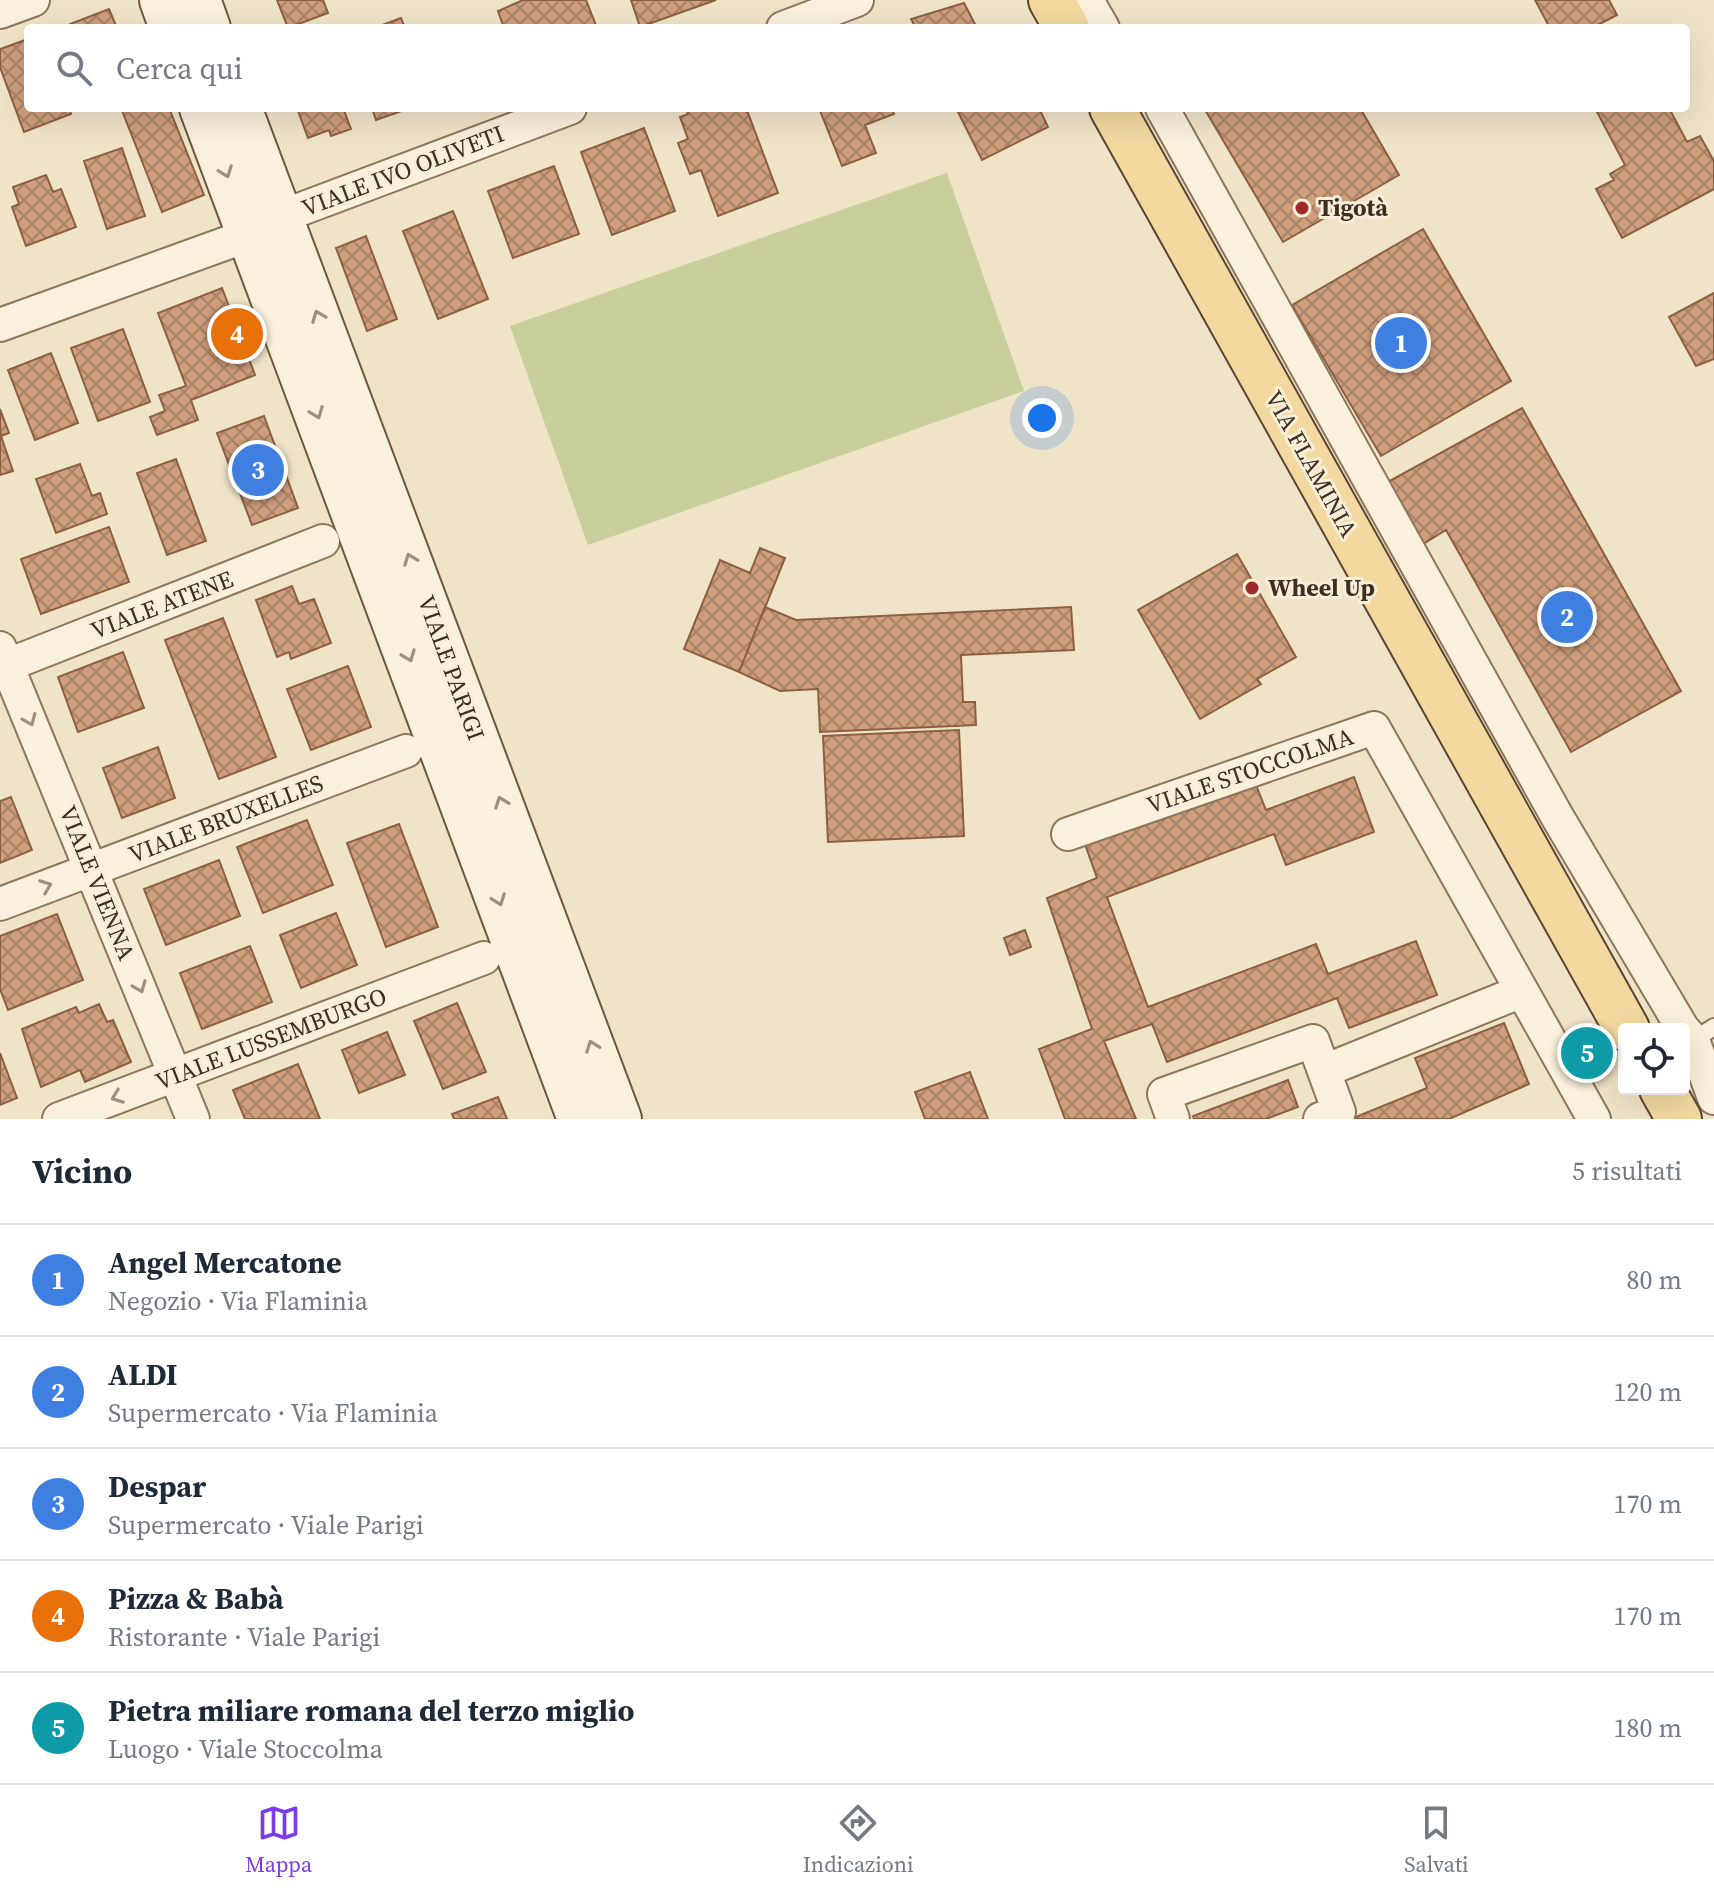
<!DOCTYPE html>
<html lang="it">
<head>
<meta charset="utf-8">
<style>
	:root { --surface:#fff; --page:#f6f6f7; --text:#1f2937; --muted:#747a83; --line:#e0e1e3; --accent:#7c3aed }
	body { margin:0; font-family:"Source Serif 4",serif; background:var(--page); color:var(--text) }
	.controls { position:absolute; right:24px; bottom:24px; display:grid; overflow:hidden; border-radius:8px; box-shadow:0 8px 32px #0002 }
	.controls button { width:72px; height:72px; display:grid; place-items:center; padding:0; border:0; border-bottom:2px solid var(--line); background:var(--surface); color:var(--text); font:40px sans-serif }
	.you { position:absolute; left:1042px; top:418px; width:28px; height:28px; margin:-20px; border:6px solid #fff; border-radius:50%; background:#1a73e8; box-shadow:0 0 0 12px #1a73e833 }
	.badge { display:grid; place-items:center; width:52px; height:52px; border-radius:50%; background:var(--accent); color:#fff; font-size:26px; font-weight:700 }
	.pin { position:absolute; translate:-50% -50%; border:4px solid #fff; box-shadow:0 2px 8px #0006 }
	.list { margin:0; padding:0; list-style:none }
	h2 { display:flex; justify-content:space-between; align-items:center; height:104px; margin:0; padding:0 32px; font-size:34px }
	h2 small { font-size:26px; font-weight:400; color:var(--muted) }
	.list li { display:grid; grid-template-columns:52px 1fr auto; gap:24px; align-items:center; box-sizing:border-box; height:112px; padding:0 32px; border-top:2px solid var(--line) }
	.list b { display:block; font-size:30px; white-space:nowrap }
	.list p { margin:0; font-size:26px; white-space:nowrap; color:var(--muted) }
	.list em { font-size:26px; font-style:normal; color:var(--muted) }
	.icon { flex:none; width:44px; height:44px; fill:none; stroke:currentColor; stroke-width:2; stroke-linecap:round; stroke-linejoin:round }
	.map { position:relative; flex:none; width:1714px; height:1119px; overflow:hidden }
	.search { position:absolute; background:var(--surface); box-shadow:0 8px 32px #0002; left:24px; right:24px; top:24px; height:88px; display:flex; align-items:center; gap:20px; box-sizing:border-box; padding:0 28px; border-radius:8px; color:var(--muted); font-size:30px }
	.sheet { height:664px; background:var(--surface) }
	nav { display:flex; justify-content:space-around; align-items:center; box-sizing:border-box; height:112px; border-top:2px solid var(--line); background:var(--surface); font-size:22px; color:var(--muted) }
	nav a { display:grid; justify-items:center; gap:4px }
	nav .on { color:var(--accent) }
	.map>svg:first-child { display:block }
	.green { fill:#c9cf9b }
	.building { fill:url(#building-cross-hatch); stroke:#8d5f41; stroke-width:2 }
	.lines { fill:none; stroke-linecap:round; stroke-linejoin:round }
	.lane-casing { stroke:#8d765c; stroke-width:20 }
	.street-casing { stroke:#8d765c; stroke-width:36 }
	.secondary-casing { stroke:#6f573f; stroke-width:48 }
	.primary-casing { stroke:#5b4430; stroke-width:48 }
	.lane { stroke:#faf1dc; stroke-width:16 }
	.street { stroke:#faf1dc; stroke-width:32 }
	.secondary { stroke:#faf1dc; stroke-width:44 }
	.primary { stroke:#f3d9a0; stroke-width:44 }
	.oneway { stroke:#9c907e }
	.poi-dot { fill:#9e2a2b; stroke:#f7eed8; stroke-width:3 }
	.labels { text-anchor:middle; stroke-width:6; stroke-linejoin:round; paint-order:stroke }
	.street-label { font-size:24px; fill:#3d2e20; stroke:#f7eed8 }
	.poi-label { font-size:24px; font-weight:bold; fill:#3d2e20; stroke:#f7eed8; text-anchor:start }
</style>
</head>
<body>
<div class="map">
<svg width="1714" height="1119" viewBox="0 0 1714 1119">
	<defs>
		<pattern id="building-cross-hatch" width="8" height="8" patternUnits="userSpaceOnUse" patternTransform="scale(2)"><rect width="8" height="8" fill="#cf9f7d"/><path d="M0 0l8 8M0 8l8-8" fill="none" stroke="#a98266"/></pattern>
	</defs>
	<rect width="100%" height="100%" fill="#f0e4c8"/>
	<path class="green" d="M 947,173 L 1024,391 L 588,545 L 510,326 Z"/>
	<path class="building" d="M 277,0 L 323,0 L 328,13 L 288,28 Z
		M 586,0 L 597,28 L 504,28 L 498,11 L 523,0 Z
		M 631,0 L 716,0 L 640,27 Z
		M 1535,0 L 1609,0 L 1617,15 L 1592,28 L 1550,28 Z
		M 964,3 L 977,28 L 916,28 L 911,19 Z
		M 109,9 L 117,28 L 71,28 L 70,24 Z
		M 401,18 L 405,28 L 374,28 Z
		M 28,39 L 28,108 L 69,108 L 71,114 L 24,132 L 0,67 L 0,49 Z
		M 121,108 L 169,108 L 204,195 L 162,212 Z
		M 297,108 L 343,108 L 351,129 L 331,136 L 329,130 L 308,138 Z
		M 372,108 L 410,108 L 376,120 Z
		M 686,108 L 740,108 L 748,113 L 778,193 L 718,216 L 701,170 L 690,174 L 678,143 L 688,139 L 680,117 L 688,114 Z
		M 819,108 L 892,108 L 894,114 L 865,125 L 876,153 L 842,166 Z
		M 956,108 L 1039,108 L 1048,127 L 982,160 Z
		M 1204,108 L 1360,108 L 1399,175 L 1283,242 Z
		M 1595,108 L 1669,108 L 1687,142 L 1700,136 L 1714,161 L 1714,189 L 1622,238 L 1596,189 L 1614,180 L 1610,174 L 1625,165 Z
		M 644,128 L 675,211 L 612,235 L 581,152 Z
		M 122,148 L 145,216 L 107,229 L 84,161 Z
		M 554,166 L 579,234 L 513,258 L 488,191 Z
		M 46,175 L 53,192 L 61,189 L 76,227 L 26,246 L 12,207 L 19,204 L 13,187 Z
		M 453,211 L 488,299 L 438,319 L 403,231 Z
		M 1423,229 L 1511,381 L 1381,456 L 1292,305 Z
		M 366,236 L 397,319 L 367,331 L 336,248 Z
		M 222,288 L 255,375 L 191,400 L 198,420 L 157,435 L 150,417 L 165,411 L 159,395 L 186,386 L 158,313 Z
		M 1714,293 L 1714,359 L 1696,366 L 1669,317 Z
		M 123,329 L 150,402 L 98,421 L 71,348 Z
		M 51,353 L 78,423 L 35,440 L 8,370 Z
		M 1522,408 L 1681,691 L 1571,752 L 1446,530 L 1423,544 L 1388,482 Z
		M 0,409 L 9,433 L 1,436 L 13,471 L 0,475 Z
		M 264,416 L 298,508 L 252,525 L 217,433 Z
		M 176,459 L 206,541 L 167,555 L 137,473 Z
		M 80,464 L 92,496 L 100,493 L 107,514 L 56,533 L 36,479 Z
		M 109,527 L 129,582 L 41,614 L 21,559 Z
		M 760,548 L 785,558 L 739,672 L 684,649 L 720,560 L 750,573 Z
		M 1237,554 L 1296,657 L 1257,679 L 1261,684 L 1200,719 L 1138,610 Z
		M 292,586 L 299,604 L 314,599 L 331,643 L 291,659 L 289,652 L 277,657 L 256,600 Z
		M 765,607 L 796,620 L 1071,607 L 1074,650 L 961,655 L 963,702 L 975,702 L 976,725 L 820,732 L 818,689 L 780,691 L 739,672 Z
		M 223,618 L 276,757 L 219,779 L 165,640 Z
		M 123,652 L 144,708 L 78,732 L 58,677 Z
		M 348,666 L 371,727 L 311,750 L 287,689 Z
		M 959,730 L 964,836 L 828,842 L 823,736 Z
		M 158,747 L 175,798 L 122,818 L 103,768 Z
		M 1354,777 L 1374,832 L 1286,865 L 1274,834 L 1107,897 L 1148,1007 L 1316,944 L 1328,974 L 1416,941 L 1437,995 L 1349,1028 L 1337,998 L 1167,1062 L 1152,1024 L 1104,1041 L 1136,1119 L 1065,1119 L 1039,1049 L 1092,1029 L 1047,898 L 1097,878 L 1085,844 L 1254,780 L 1266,810 Z
		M 11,797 L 32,850 L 0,863 L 0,801 Z
		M 307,820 L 333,885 L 263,913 L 237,847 Z
		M 399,824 L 438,927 L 386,947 L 347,843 Z
		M 219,860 L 240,916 L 166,945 L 144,889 Z
		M 336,913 L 357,965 L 301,988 L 280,935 Z
		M 57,914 L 83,980 L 8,1010 L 0,989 L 0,936 Z
		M 1025,930 L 1031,947 L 1010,955 L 1004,938 Z
		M 250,946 L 272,1002 L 202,1029 L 180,973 Z
		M 457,1003 L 486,1072 L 443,1089 L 414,1021 Z
		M 99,1004 L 107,1022 L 113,1020 L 131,1062 L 85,1082 L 80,1070 L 41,1087 L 22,1029 L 76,1007 L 79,1013 Z
		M 1504,1023 L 1529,1084 L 1449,1119 L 1351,1119 L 1427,1088 L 1415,1058 Z
		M 387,1032 L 405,1075 L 359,1093 L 342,1050 Z
		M 0,1053 L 17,1098 L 0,1105 Z
		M 298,1064 L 320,1119 L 245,1119 L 233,1090 Z
		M 970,1072 L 988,1119 L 925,1119 L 915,1092 Z
		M 1288,1080 L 1298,1107 L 1266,1119 L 1194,1119 L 1193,1116 Z
		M 498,1097 L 507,1119 L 454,1119 L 452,1114 Z"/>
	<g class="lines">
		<defs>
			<path id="lane" d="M 1693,1040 L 1714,1027"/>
			<path id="street" d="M 1087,0 L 1103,28
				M 0,12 L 33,0
				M 783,28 L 857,0
				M 1162,108 L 1558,818 L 1683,1029
				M 280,217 L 570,108
				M 0,325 L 249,235
				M 0,648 L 193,1119
				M 0,668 L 323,541
				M 1068,834 L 1374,728 L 1594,1119
				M 0,904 L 406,751
				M 1684,1030 L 1693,1040 L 1714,1098
				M 1324,1071 L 1522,991
				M 59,1119 L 484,958
				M 1173,1119 L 1164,1094 L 1313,1041 L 1339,1112 L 1320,1119"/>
			<path id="secondary" d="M 162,0 L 172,28
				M 198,0 L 208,28
				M 202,108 L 580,1119
				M 239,108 L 619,1119"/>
			<path id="primary" d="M 1051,0 L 1067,28
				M 1112,108 L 1627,1029
				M 1662,1089 L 1679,1119"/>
		</defs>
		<use href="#lane" class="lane-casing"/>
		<use href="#street" class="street-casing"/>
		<use href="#secondary" class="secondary-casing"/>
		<use href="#primary" class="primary-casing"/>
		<use href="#lane" class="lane"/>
		<use href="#street" class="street"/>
		<use href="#secondary" class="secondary"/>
		<use href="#primary" class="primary"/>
	</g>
	<defs><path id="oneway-chevron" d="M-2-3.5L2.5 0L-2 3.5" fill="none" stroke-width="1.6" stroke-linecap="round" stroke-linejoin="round" transform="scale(2)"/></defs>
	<g class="oneway">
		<use href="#oneway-chevron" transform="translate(226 172) rotate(70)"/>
		<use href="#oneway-chevron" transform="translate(318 316) rotate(-111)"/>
		<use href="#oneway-chevron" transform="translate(317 413) rotate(69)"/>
		<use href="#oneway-chevron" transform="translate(410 559) rotate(-110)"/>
		<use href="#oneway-chevron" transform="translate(409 656) rotate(69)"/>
		<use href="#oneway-chevron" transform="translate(30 720) rotate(67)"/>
		<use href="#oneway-chevron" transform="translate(501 802) rotate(-110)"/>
		<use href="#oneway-chevron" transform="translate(46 886) rotate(-21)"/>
		<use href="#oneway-chevron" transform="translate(499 900) rotate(70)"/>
		<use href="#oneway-chevron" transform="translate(140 987) rotate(68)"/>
		<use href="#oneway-chevron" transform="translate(592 1046) rotate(-110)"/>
		<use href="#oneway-chevron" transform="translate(117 1097) rotate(159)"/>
	</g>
	<g class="poi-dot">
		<circle cx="1302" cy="208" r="8"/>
		<circle cx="1252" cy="588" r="8"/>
	</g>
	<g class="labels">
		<g class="street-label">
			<text transform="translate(403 171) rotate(-21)" y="8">VIALE IVO OLIVETI</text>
			<text transform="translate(1311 464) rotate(61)" y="8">VIA FLAMINIA</text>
			<text transform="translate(162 605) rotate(-21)" y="8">VIALE ATENE</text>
			<text transform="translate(451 668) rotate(70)" y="8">VIALE PARIGI</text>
			<text transform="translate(1250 771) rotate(-19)" y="8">VIALE STOCCOLMA</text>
			<text transform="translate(226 819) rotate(-21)" y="8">VIALE BRUXELLES</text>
			<text transform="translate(97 883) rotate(68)" y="8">VIALE VIENNA</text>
			<text transform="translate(271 1039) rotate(-21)" y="8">VIALE LUSSEMBURGO</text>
		</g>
		<g class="poi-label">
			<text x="1318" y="216">Tigotà</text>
			<text x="1268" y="596">Wheel Up</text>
		</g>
	</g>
</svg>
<div class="controls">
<button><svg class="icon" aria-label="locate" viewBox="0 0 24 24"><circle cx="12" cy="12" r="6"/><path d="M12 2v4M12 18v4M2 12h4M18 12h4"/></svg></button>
</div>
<div class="you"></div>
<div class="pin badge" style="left:1401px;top:343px;background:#3f7fe0">1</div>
<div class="pin badge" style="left:1567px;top:617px;background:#3f7fe0">2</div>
<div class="pin badge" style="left:258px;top:470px;background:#3f7fe0">3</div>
<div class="pin badge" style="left:237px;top:334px;background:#e8710a">4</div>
<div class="pin badge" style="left:1587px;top:1053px;background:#0f9aa8">5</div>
<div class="search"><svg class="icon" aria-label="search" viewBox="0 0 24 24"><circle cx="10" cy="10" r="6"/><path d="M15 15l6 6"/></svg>Cerca qui</div>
</div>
<section class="sheet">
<h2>Vicino<small>5 risultati</small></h2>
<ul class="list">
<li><span class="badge" style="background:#3f7fe0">1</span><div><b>Angel Mercatone</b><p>Negozio · Via Flaminia</p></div><em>80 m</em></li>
<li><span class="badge" style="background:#3f7fe0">2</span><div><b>ALDI</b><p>Supermercato · Via Flaminia</p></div><em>120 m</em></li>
<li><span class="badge" style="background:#3f7fe0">3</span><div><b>Despar</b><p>Supermercato · Viale Parigi</p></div><em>170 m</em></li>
<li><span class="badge" style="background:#e8710a">4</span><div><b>Pizza &amp; Babà</b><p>Ristorante · Viale Parigi</p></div><em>170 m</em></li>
<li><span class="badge" style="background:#0f9aa8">5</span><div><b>Pietra miliare romana del terzo miglio</b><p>Luogo · Viale Stoccolma</p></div><em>180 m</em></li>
</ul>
</section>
<nav>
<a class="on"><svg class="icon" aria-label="map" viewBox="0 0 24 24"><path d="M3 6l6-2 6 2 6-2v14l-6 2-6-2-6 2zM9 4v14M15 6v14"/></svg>Mappa</a>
<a><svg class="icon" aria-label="directions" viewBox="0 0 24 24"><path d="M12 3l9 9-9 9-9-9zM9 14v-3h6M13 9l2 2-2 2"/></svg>Indicazioni</a>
<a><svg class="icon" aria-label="saved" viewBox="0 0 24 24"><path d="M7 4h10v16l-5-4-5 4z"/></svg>Salvati</a>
</nav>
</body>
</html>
